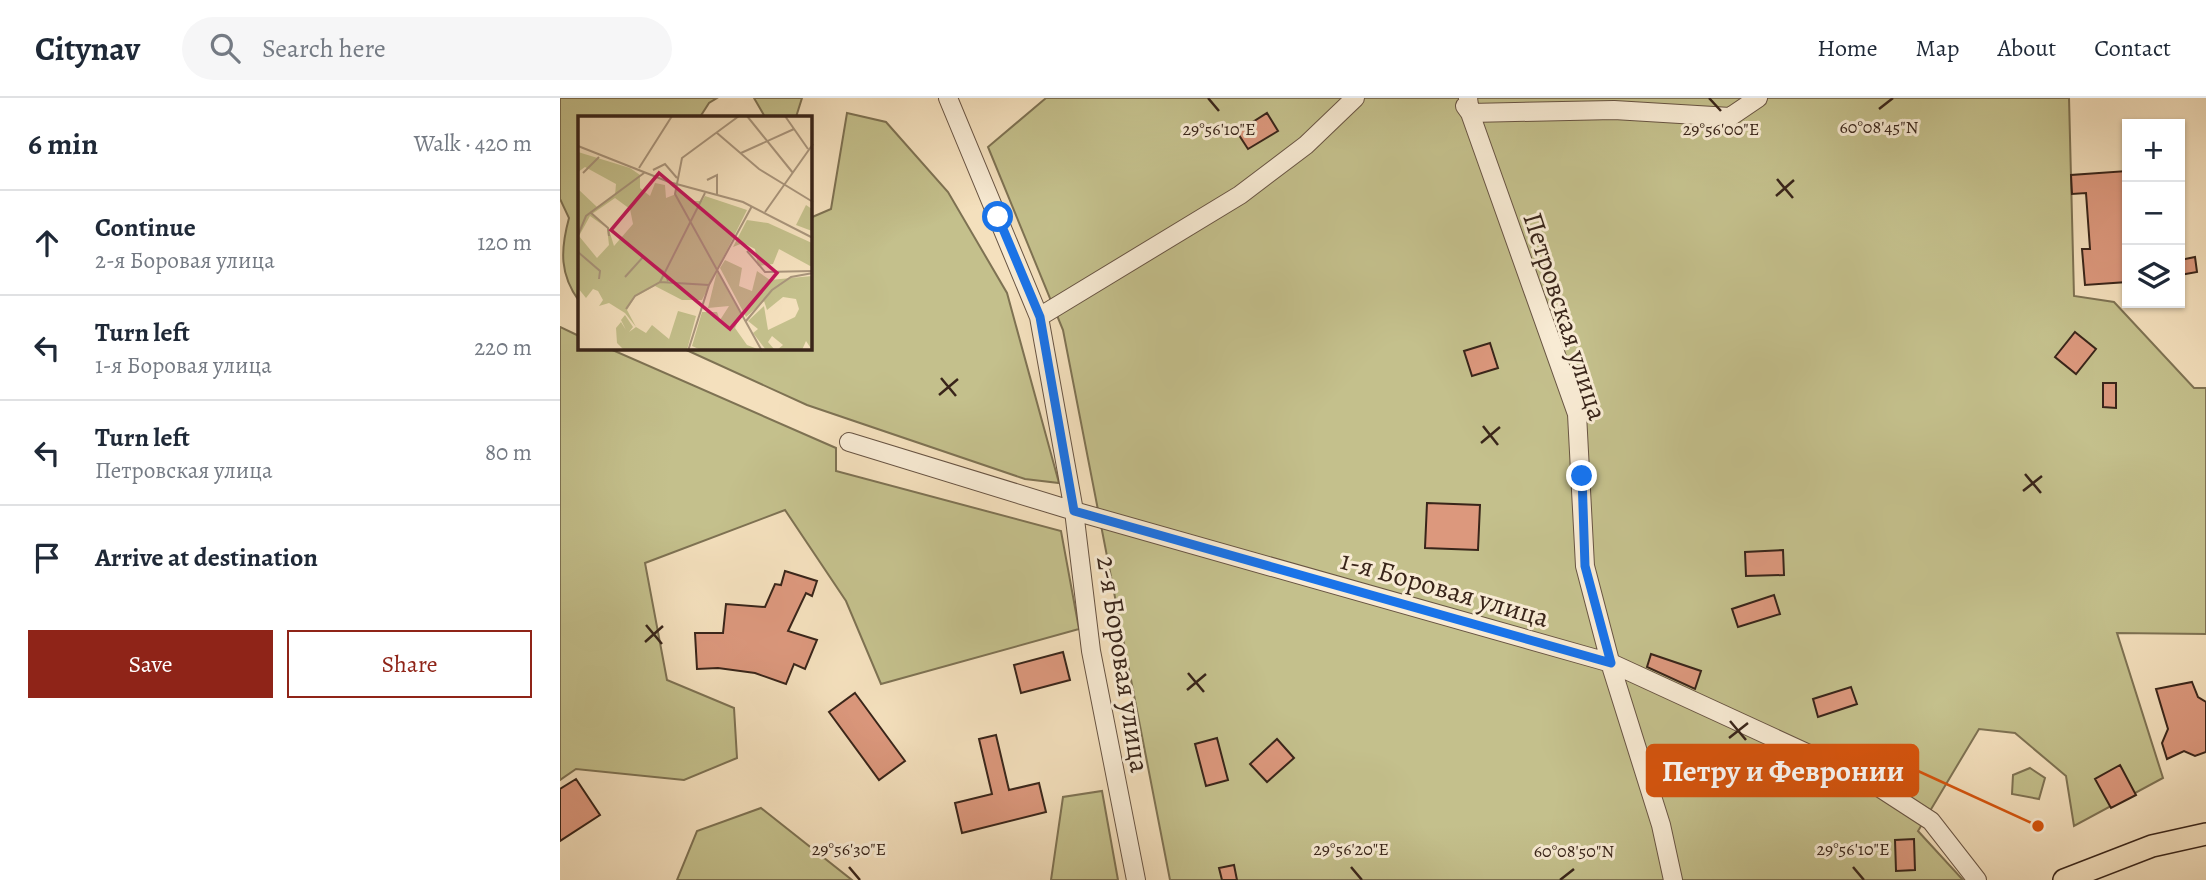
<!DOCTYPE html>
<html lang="en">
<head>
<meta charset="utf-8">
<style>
	:root { --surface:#fff; --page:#f6f6f7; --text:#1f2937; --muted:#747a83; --line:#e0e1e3; --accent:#8f2418 }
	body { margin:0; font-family:Alegreya,serif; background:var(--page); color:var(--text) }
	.controls { position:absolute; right:21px; top:21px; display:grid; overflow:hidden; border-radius:0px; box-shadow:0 2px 5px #0004 }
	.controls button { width:63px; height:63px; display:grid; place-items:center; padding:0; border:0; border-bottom:2px solid var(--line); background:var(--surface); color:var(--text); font:35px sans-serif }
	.stop { position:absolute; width:21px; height:21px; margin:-16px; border:5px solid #1a73e8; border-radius:50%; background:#fff }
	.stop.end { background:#1a73e8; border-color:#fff; box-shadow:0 2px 7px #0008 }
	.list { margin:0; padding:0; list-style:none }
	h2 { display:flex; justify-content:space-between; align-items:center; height:91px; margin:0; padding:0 28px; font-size:30px }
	h2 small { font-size:23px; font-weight:400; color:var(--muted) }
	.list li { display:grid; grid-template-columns:46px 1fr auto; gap:21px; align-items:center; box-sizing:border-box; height:105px; padding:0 28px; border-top:2px solid var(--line) }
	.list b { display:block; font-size:26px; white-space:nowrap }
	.list p { margin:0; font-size:23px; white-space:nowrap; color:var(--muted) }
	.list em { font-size:23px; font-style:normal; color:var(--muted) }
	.actions { display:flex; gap:14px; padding:21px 28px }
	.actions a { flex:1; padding:16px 0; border:2px solid var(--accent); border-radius:0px; text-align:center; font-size:24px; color:var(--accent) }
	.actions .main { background:var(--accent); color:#fff }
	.icon { flex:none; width:38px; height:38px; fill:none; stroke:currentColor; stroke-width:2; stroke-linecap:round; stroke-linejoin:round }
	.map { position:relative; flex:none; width:1646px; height:782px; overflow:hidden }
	header { display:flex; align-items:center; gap:42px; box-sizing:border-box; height:98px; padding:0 35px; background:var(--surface); border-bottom:2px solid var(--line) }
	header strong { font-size:33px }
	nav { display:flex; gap:38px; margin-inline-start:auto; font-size:24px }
	.search { width:490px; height:63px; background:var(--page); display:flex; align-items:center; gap:18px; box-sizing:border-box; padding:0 24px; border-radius:38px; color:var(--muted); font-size:26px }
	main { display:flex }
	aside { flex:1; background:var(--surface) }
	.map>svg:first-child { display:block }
	.green { fill:#c4c08c; stroke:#7e7253; stroke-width:2 }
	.building { fill:#dc987d; stroke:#39251a; stroke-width:2 }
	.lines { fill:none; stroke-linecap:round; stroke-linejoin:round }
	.minor-casing { stroke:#685443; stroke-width:20 }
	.major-casing { stroke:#39251a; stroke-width:24 }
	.minor { stroke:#f8ebd4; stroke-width:18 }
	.major { stroke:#f4e0bd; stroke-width:21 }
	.route { stroke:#1a73e8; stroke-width:9 }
	.ticks { fill:none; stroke:#39251a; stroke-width:2.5 }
	.labels { text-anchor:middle; stroke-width:6; stroke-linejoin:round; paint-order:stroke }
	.street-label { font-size:28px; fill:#39251a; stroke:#f8ebd4 }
	.inset-road { fill:none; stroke:#a9957c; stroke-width:2 }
	.view { fill:#c2185b; fill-opacity:0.15; stroke:#c2185b; stroke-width:3.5 }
	.inset-edge { fill:none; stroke:#39251a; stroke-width:3.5 }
	.ticks-label { font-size:18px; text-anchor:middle; fill:#39251a; stroke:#f8ebd4; stroke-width:6; stroke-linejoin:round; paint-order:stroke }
	.leader { fill:none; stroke:#d6540d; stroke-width:2.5 }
	.callout-dot { fill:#d6540d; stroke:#f8ebd4; stroke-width:2.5 }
	.callout { fill:#d6540d; stroke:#d6540d; stroke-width:2.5 }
	.callout-label { font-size:30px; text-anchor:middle; font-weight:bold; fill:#fff }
</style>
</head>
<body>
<header>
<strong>Citynav</strong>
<div class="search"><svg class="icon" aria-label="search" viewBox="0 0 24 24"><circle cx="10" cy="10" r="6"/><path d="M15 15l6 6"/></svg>Search here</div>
<nav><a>Home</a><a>Map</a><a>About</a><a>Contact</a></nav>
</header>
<main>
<aside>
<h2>6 min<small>Walk · 420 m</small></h2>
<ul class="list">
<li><svg class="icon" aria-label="ahead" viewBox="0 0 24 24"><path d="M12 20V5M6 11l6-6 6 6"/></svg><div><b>Continue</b><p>2-я Боровая улица</p></div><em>120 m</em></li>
<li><svg class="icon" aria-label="left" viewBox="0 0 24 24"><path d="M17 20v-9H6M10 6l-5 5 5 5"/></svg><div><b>Turn left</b><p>1-я Боровая улица</p></div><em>220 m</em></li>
<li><svg class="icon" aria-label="left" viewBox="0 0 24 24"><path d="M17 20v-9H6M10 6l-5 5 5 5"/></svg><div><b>Turn left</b><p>Петровская улица</p></div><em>80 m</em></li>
<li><svg class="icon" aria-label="arrive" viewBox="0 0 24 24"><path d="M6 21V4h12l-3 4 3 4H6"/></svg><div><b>Arrive at destination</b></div></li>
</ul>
<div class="actions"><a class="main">Save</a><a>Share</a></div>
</aside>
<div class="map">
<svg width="1646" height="782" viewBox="0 0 1646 782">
	<rect width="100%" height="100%" fill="#f4e0bd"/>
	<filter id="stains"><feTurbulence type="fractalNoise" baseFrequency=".00286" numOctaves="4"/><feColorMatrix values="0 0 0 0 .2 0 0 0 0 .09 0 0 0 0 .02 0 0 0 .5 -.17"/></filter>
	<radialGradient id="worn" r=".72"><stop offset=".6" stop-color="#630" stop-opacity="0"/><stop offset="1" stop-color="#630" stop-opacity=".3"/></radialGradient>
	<path class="green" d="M 0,0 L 157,0 L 149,5 L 140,19 L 19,19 L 19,203 C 0,177 0,153 9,120 L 0,101 Z
		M 194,0 L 242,0 L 236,19 L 205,19 Z
		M 486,0 L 1509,0 L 1514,198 L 1554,204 L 1634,290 L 1646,290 L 1646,536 L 1557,535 L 1603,680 L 1514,728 L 1506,678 L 1455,635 L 1419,631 L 1358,733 L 1403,782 L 610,782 L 503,232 L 428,49 Z
		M 287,15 L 326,24 L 388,94 L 447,195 L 499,385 L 465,381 L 247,307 L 122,250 L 250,250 L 250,120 L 271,111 Z
		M 0,229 L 19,238 L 19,250 L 48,250 L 276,350 L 276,373 L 501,433 L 519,531 L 321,586 L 286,503 L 225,412 L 85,465 L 107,582 L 174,610 L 177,660 L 124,682 L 16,671 L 0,682 Z
		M 1470,670 L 1485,680 L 1479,701 L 1452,696 L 1453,677 Z
		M 542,693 L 558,782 L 491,782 L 503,699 Z
		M 201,710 L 292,782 L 117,782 L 137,733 Z"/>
	<path class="building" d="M 707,15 L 718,33 L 688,51 L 677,34 Z
		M 1567,73 L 1567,184 L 1525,187 L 1522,151 L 1530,151 L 1526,95 L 1512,96 L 1511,77 Z
		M 1635,159 L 1637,174 L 1620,177 L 1620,162 Z
		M 1515,234 L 1536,251 L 1516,276 L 1495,259 Z
		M 930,245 L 938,270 L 912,278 L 904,253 Z
		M 1543,285 L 1556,285 L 1556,310 L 1543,309 Z
		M 867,405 L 920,407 L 918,452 L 865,450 Z
		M 1223,452 L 1224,477 L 1186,478 L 1185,454 Z
		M 225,473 L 257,483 L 252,498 L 246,495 L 228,533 L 257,542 L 245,571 L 234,566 L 226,586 L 195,575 L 158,570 L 137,571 L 135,535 L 163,535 L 166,506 L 205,509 L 215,486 L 221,487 Z
		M 1214,497 L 1220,516 L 1178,529 L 1172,511 Z
		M 503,554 L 510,582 L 461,595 L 454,567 Z
		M 1091,556 L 1141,573 L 1135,591 L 1087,569 Z
		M 1632,584 L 1638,599 L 1646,604 L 1646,654 L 1635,658 L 1624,653 L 1607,661 L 1602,645 L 1608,631 L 1596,591 Z
		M 1291,589 L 1297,606 L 1258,619 L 1253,601 Z
		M 295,595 L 345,663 L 319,682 L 269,614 Z
		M 436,637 L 449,692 L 479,685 L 486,714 L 402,735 L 395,705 L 432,696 L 419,641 Z
		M 657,640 L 668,682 L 646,688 L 635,646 Z
		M 717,641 L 734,660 L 707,684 L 690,666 Z
		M 1560,667 L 1576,697 L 1551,710 L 1535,681 Z
		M 16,681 L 40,717 L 0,743 L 0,691 Z
		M 1354,741 L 1355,772 L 1336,773 L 1335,742 Z
		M 674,767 L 677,782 L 662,782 L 659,770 Z"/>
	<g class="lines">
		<defs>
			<path id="minor" d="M 388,0 L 479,219 L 514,413 L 531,553 L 576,782
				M 908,0 L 910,15 L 1017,316 L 1025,468 L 1052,571 L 1101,727 L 1113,782
				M 905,8 L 910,15 L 1054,12 L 1170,19 L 1198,0
				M 479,219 L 680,97 L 746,47 L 795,0
				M 289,344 L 514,413 L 1051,565 L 1314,686 L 1371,723 L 1417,782"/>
			<path id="major" d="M 1504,782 L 1592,748 L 1646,736"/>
		</defs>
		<use href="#minor" class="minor-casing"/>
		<use href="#major" class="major-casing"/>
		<use href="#minor" class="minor"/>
		<use href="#major" class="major"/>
	</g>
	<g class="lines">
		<path class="route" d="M 438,119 L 480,219 L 514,413 L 1051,565 L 1025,468 L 1022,378"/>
	</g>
	<path class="ticks" d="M 648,0 L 659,13M 1149,0 L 1161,13M 1319,11 L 1333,0M 1217,81 L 1233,100M 1216,98 L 1234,82M 381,280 L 396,298M 379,297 L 398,281M 923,328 L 938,347M 921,345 L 940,329M 1465,376 L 1481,395M 1463,393 L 1482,378M 86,527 L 102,546M 85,544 L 103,528M 628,575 L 644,594M 627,592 L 646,576M 1170,623 L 1186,642M 1169,640 L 1188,625M 289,769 L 300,782M 791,769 L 802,782M 1293,769 L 1304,782M 1000,782 L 1014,771"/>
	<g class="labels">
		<g class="street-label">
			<text transform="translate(1006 218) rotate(72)" y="10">Петровская улица</text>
			<text transform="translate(885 490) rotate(16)" y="10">1-я Боровая улица</text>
			<text transform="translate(564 566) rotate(81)" y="10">2-я Боровая улица</text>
		</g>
	</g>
	<g transform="translate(18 18)">
		<rect width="234" height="234" fill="#f4e0bd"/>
		<path d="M 0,36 L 52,52 L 62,59 L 62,72 L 72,80 L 77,67 L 87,69 L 88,82 L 98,78 L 98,72 L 115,85 L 124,85 L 127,80 L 169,94 L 124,184 L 104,184 L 77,170 L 57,181 L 49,194 L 58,211 L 68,217 L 74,209 L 91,223 L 100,195 L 118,200 L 109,234 L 46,234 L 39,227 L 38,212 L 43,206 L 48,214 L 43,204 L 47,199 L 55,211 L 51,216 L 58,211 L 47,197 L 31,187 L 21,190 L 25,184 L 20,175 L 15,173 L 8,182 L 0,172 L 0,73 L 19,91 L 37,79 L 38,68 L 7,51 L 0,56 ZM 37,82 L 52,93 L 55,108 L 36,130 L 31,114 L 14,98 ZM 12,100 L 29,112 L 31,129 L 19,142 L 1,120 ZM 228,89 L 234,93 L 234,115 L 218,109 ZM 169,104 L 190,107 L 234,127 L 234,151 L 201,133 L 195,148 L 180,150 L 177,133 L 165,127 L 155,131 ZM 147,144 L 164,152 L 161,170 L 174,175 L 179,155 L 192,164 L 234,160 L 234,234 L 228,225 L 224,234 L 199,234 L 205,229 L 194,220 L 190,226 L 196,233 L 188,234 L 175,217 L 180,213 L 170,205 L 186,190 L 190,214 L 217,201 L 221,193 L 218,183 L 205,181 L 189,194 L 186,185 L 168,201 L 142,152 ZM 139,155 L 163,198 L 157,212 L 169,229 L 182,234 L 123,234 L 114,230 L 124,196 L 139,196 L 142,204 L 151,190 L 130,192 Z" fill="#c4c08c" fill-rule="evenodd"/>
		<path class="inset-road" d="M 161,0 L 104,42 L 97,78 L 184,235M 169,0 L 215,57M 207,0 L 230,33M 139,17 L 181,53 L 235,86M 0,30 L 91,66 L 165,86 L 235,122M 163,37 L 216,13M 61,52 L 94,0M 75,54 L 87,48 L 99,62M 5,57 L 21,41M 129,64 L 139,59 L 139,79M 12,96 L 30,112 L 31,120M 187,96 L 235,28M 0,119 L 8,100 L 66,57M 169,135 L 187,156 L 235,155M 0,136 L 22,155 L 21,163M 47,161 L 65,141 L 87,157 L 90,165M 82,166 L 131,169M 48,193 L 57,180 L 82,166 L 127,77M 168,205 L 194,174 L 213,161 L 235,157M 110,235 L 131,169 L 174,90"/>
		<path class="view" d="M 81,57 L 199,157 L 152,213 L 33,114 Z"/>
		<rect width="234" height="234" class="inset-edge"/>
	</g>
	<g class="ticks-label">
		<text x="1319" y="35">60°08'45"N</text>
		<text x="659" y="37">29°56'10"E</text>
		<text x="1161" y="37">29°56'00"E</text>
		<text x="289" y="757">29°56'30"E</text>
		<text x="791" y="757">29°56'20"E</text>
		<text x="1293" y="757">29°56'10"E</text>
		<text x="1014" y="759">60°08'50"N</text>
	</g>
	<path class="leader" d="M1478 728L1358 673"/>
	<circle class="callout-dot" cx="1478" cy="728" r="7"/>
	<rect class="callout" x="1087" y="647" width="271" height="51" rx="7"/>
	<g class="callout-label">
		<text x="1223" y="683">Петру и Февронии</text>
	</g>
	<rect width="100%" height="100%" filter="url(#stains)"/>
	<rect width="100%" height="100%" fill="url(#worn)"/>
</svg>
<div class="controls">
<button>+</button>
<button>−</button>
<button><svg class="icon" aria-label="layers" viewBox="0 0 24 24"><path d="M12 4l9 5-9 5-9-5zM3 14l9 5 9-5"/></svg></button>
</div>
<div class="stop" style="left:438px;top:119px"></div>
<div class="stop end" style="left:1022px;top:378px"></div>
</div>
</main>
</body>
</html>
